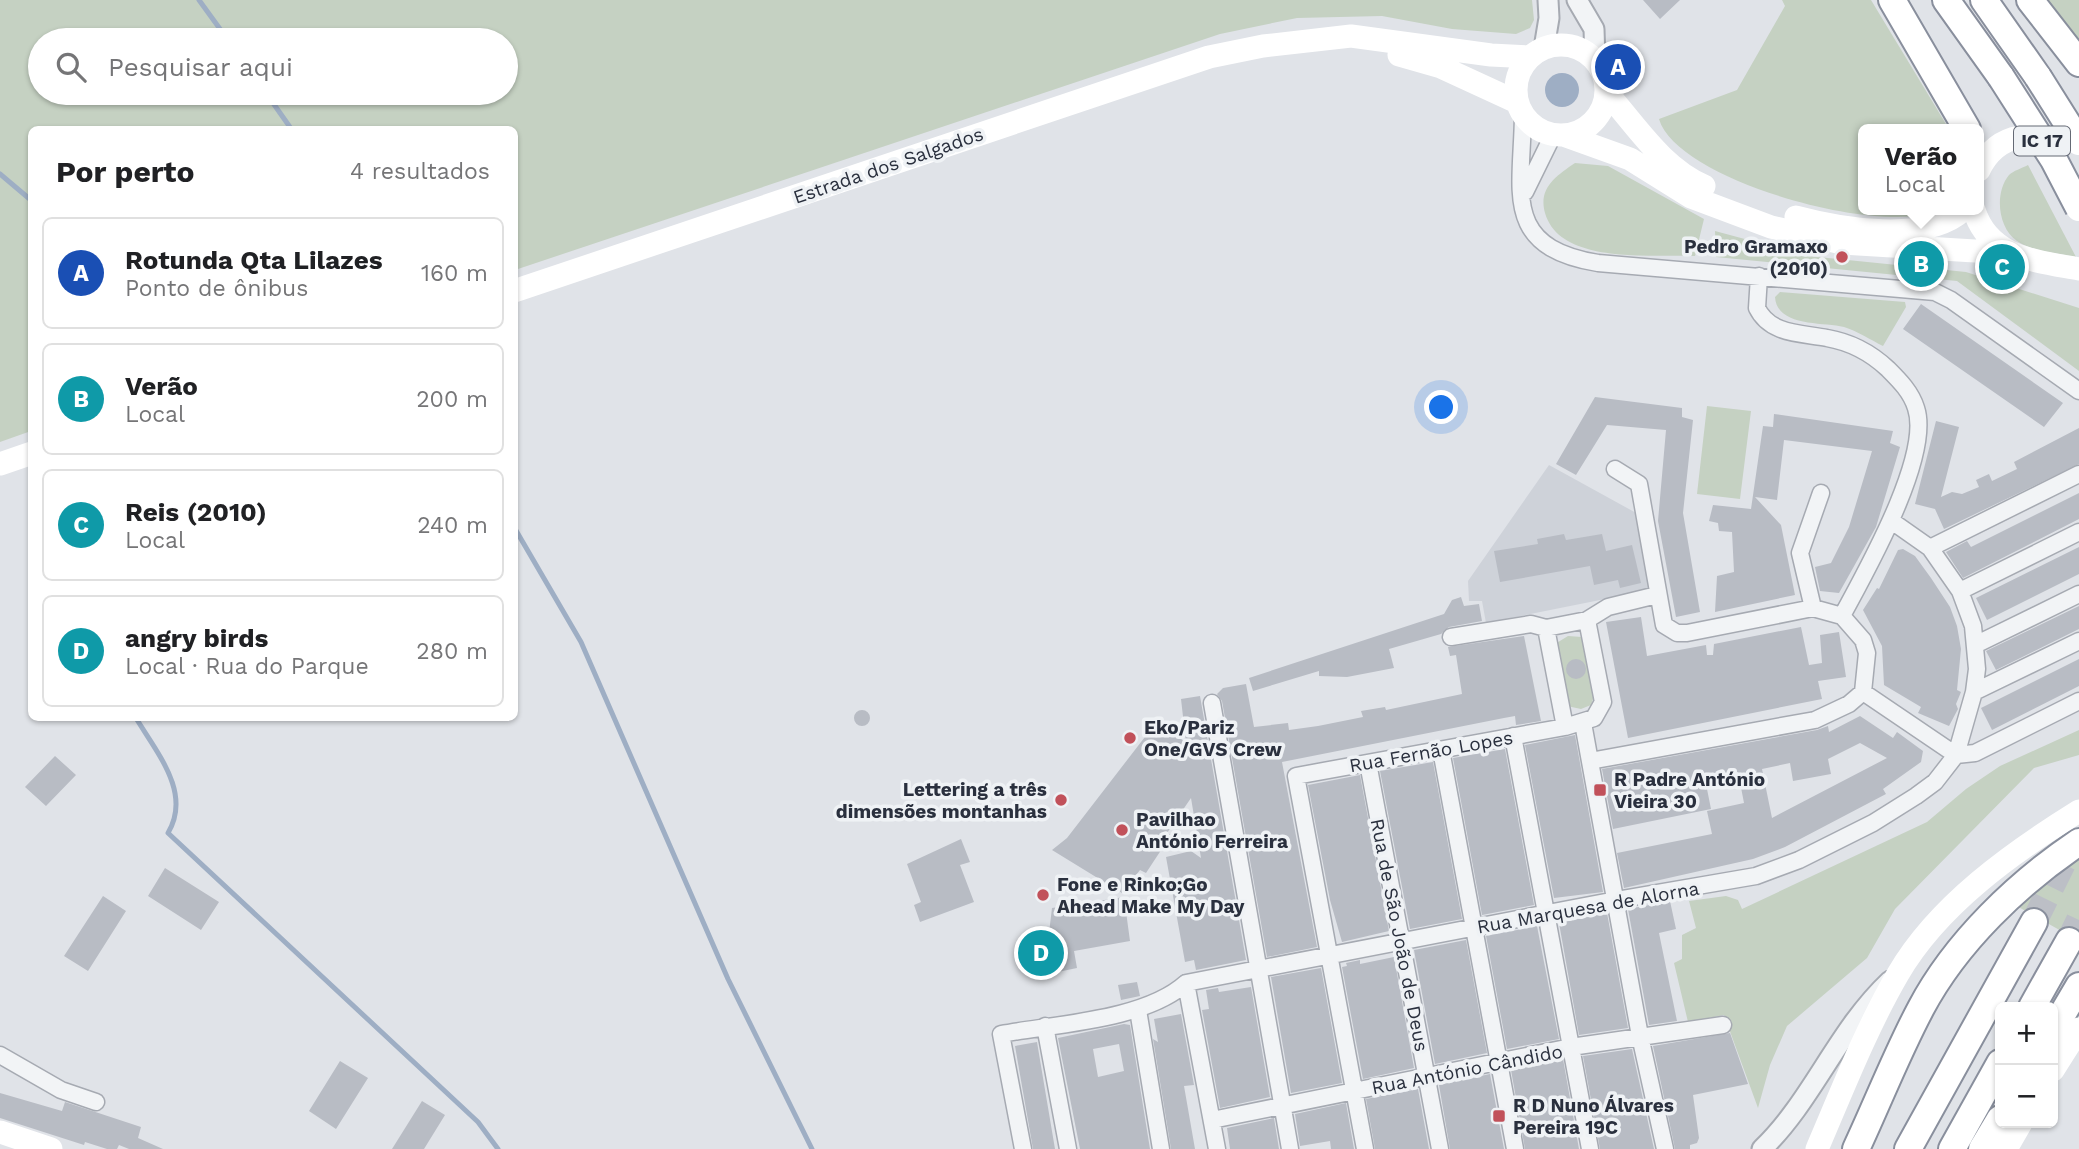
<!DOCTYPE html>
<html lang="pt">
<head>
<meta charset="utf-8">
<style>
	:root { --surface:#fff; --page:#f2f2f2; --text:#202124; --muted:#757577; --line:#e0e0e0; --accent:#0b8043 }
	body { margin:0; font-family:"Work Sans",sans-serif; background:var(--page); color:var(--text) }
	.controls { position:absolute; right:21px; bottom:21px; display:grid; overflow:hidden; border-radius:10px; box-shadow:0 2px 5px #0004 }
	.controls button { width:63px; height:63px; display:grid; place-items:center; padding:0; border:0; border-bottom:2px solid var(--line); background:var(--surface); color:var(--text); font:35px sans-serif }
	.you { position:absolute; left:1442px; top:408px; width:24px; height:24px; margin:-18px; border:5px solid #fff; border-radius:50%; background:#1a73e8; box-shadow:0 0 0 10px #1a73e833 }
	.badge { display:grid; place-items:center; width:46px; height:46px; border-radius:50%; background:var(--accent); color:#fff; font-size:23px; font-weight:700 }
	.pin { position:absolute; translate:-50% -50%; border:4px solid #fff; box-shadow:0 2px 7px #0006 }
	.popup { position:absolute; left:1858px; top:124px; width:126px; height:91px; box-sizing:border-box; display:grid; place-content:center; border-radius:10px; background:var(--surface); filter:drop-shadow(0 2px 5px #0005); font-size:23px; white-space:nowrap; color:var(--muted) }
	.popup b { font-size:26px; color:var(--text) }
	.popup::after { content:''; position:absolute; left:50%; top:100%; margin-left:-14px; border:14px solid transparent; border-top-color:var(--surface) }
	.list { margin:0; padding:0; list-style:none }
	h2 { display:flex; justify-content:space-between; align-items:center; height:91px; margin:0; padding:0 28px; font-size:30px }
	h2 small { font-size:23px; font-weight:400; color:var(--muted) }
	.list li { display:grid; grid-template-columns:46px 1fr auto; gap:21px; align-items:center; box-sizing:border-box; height:112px; margin:0 14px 14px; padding:0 14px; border:2px solid var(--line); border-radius:10px }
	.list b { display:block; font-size:26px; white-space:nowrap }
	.list p { margin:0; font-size:23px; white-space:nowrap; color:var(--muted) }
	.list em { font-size:23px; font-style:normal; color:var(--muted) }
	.icon { flex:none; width:38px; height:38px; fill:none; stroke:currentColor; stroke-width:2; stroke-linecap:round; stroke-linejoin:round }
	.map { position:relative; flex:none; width:2079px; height:1149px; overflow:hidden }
	.search { position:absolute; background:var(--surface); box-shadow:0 2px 5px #0004; left:28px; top:28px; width:490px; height:77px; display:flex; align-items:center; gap:18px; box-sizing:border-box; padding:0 24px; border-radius:38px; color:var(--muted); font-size:26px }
	.panel { position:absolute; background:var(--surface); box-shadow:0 2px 5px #0004; left:28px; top:126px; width:490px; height:595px; border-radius:10px }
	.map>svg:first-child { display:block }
	.built { fill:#ced2d9 }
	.green { fill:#c5d1c2; fill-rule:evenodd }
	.water { fill:#9eaec4 }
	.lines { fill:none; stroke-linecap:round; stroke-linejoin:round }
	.stream { stroke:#9eaec4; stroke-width:5 }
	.building { fill:#b8bcc4; fill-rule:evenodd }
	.trunk-tunnel { stroke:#bcbfc6; stroke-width:26; stroke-dasharray:26 13; stroke-linecap:butt }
	.minor-casing { stroke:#a6aab2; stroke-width:19 }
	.tertiary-casing { stroke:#a6aab2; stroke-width:23 }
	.trunk-casing { stroke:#898f9d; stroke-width:30 }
	.minor { stroke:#f2f4f6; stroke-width:16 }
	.tertiary { stroke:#f2f4f6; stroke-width:19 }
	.secondary { stroke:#fff; stroke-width:23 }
	.trunk { stroke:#fff; stroke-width:26 }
	.trunk-bridge-casing { stroke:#898f9d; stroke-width:30; stroke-linecap:butt }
	.trunk-bridge { stroke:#fff; stroke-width:26 }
	.poi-dot { fill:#c1515a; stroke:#eff2f5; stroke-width:2.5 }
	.labels { text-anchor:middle; stroke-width:7; stroke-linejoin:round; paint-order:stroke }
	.shield { fill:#eff2f5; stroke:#656a75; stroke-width:2 }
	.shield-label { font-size:18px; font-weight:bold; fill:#2a303e }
	.street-label { font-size:19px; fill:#2a303e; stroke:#eff2f5 }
	.poi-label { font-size:19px; font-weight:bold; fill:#2a303e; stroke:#eff2f5; text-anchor:start }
</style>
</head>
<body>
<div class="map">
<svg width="2079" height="1149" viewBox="0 0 2079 1149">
	<rect width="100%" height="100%" fill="#e0e3e8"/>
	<path class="built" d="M 1549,465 L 1638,514 L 1650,590 L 1486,623 L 1482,601 L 1469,601 L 1468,581 Z"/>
	<path class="green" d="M 0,0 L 1532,0 L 1534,20 L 1530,28 L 1516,34 L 1452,29 L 1382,16 L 1297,18 L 1220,34 L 515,270 L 514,130 L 32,130 L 31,431 L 0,442 ZM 40,40 L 506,40 L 506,93 L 40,93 Z
		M 1782,0 L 1871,0 L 1949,129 L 1863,129 L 1863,210 L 1939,210 C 1884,237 1677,181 1659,119 L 1737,90 L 1785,6 Z
		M 2047,0 L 2079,0 L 2079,41 L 2051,5 Z
		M 1575,163 L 1608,166 L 1704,219 L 1695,256 C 1651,254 1560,265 1545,213 C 1538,188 1556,176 1575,163 Z
		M 2028,165 L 2076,257 C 2056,253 2034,252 2017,241 C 1998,228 1994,193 2009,175 C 2013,171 2022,168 2028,165 Z
		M 1715,231 L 1808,256 L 1966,272 L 2079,308 L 2079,371 L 1957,281 L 1716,257 Z
		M 1780,292 L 1905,302 L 1906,307 L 1883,346 C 1871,340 1857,331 1844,327 C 1822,322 1777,327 1775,297 Z
		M 1707,406 L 1751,411 L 1740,499 L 1697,494 Z
		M 1568,636 L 1582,637 L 1585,642 L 1594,696 L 1591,705 L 1581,709 L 1567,706 L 1555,644 Z
		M 2079,730 L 2079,755 L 2034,768 L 1895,909 L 1867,958 L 1787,1026 L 1770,1065 L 1758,1108 L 1724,1015 L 1688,1022 L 1674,963 L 1682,959 L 1682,935 L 1696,928 L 1689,901 L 1726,896 L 1738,900 L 1742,909 L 1927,822 L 1966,789 L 2000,766 Z
		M 2079,858 L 2079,941 L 2015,905 Z"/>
	<path class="water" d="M1545 90a17 17 0 1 1 34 0a17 17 0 1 1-34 0Z"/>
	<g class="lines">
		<path class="stream" d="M 199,0 L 228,40
			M 266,93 L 292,130
			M 0,174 L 32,201
			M 514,527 L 581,642 L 728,979 L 812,1149
			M 136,718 C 157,753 192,793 168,833 L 478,1122 L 498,1149"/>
	</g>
	<path class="building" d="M 1643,0 L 1680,0 L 1660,19 Z
		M 1921,304 L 2063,403 L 2044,427 L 1903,329 Z
		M 1595,397 L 1682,408 L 1682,417 L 1693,420 L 1683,513 L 1700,612 L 1676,617 L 1658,521 L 1666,430 L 1607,425 L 1576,475 L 1556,464 Z
		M 1774,414 L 1893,431 L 1890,443 L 1900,447 L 1876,527 L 1839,593 L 1820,591 L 1815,567 L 1831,563 L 1849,527 L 1872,451 L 1784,440 L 1777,500 L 1755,497 L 1781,525 L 1795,595 L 1715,612 L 1717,576 L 1734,572 L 1732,532 L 1719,531 L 1718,523 L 1709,521 L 1713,505 L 1751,509 L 1763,426 L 1773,427 Z
		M 1936,421 L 1959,427 L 1941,497 L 1952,492 L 1962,494 L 1979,487 L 1976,480 L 1989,474 L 1992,481 L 2017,469 L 2014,462 L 2079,428 L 2079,464 L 1944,529 L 1935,509 L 1915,504 Z
		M 2079,493 L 2079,519 L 1963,578 L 1946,552 L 1967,541 L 1971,547 Z
		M 1564,534 L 1566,540 L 1602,534 L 1606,551 L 1632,545 L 1641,583 L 1620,588 L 1618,580 L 1594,585 L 1590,566 L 1500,582 L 1494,551 L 1538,544 L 1537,539 Z
		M 2079,547 L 2079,574 L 1987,620 L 1976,598 Z
		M 1903,549 L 1915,556 L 1931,578 L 1950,607 L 1957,626 L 1961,649 L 1957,690 L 1961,692 L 1956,704 L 1958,709 L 1949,726 L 1918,713 L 1921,707 L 1884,685 L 1882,646 L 1863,610 L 1877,588 L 1879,589 L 1898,550 Z
		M 1461,597 L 1464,606 L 1479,604 L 1482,621 L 1449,627 L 1441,634 L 1389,649 L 1394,668 L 1347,677 L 1319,676 L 1319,671 L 1253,691 L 1249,678 L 1444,614 L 1452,600 Z
		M 2079,606 L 2079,629 L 1996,670 L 1986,651 Z
		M 1641,617 L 1647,656 L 1706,645 L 1707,655 L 1713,655 L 1714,644 L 1801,627 L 1809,665 L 1822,663 L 1820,635 L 1839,632 L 1846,677 L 1818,681 L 1822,699 L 1628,738 L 1606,622 Z
		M 1524,636 L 1541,721 L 1516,725 L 1515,716 L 1504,718 L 1282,762 L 1317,947 L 1267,957 L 1222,701 L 1217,694 L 1223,688 L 1246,684 L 1254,727 L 1288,723 L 1289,730 L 1318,726 L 1363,717 L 1361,711 L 1385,707 L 1386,710 L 1462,694 L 1456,655 L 1450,656 L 1448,647 Z
		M1566 669a10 10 0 1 1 20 0a10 10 0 1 1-20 0Z
		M 2079,659 L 2079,686 L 1992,730 L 1981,708 Z
		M 1200,696 L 1246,960 L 1196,970 L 1194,960 L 1185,962 L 1166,857 L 1191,851 L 1201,858 L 1191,798 L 1167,833 L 1171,835 L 1146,873 L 1140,870 L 1122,893 L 1052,850 L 1067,838 L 1158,720 L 1186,743 L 1181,699 Z
		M854 718a8 8 0 1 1 16 0a8 8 0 1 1-16 0Z
		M 1860,716 L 1893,738 L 1897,732 L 1923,751 L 1921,762 L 1883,789 L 1886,794 L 1785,847 L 1753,859 L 1624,888 L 1617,853 L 1712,834 L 1707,811 L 1744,803 L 1738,772 L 1705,779 L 1711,809 L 1613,829 L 1602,769 L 1817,730 L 1828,726 L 1829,732 ZM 1860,743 L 1887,758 L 1772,818 L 1762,769 L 1790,763 L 1793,781 L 1831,774 L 1828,759 Z
		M 1575,735 L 1603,892 L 1554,898 L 1525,745 Z
		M 1505,749 L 1534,905 L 1482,915 L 1453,758 Z
		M 55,756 L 76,775 L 46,806 L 25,787 Z
		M 1433,762 L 1462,919 L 1410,929 L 1380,771 Z
		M 1360,775 L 1389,931 L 1342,942 L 1330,900 L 1308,785 Z
		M 961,839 L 970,862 L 960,865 L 974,902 L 920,922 L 914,905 L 921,902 L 907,864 Z
		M 165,868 L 219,902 L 201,930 L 148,896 Z
		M 103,896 L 126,911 L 88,971 L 64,956 Z
		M 1124,897 L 1130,941 L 1074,951 L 1077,968 L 1048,974 L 1046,958 L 1052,908 Z
		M 1670,901 L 1676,929 L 1659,933 L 1677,1021 L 1649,1025 L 1628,909 Z
		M 1607,913 L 1628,1028 L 1579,1035 L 1559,923 Z
		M 1537,926 L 1559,1039 L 1507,1049 L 1486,936 Z
		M 1466,940 L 1487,1053 L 1435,1064 L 1414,950 Z
		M 1394,957 L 1414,1068 L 1363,1079 L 1342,967 L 1347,966 L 1346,963 L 1360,960 L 1360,964 Z
		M 1321,968 L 1342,1083 L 1291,1093 L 1271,977 Z
		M 1137,982 L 1140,996 L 1121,1000 L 1118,985 Z
		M 1251,987 L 1270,1097 L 1220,1108 L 1202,1010 L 1209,1009 L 1206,990 L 1218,988 L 1219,992 Z
		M 1181,1014 L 1194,1085 L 1184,1086 L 1195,1149 L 1171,1149 L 1153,1039 L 1158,1042 L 1154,1019 Z
		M 1124,1024 L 1130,1025 L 1150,1149 L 1080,1149 L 1058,1038 ZM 1119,1044 L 1124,1071 L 1098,1077 L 1093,1049 Z
		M 1730,1033 L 1748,1084 L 1693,1095 L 1699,1138 L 1697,1143 L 1690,1145 L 1690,1149 L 1675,1149 L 1653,1046 Z
		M 1037,1042 L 1040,1060 L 1055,1149 L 1033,1149 L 1015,1046 Z
		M 1632,1049 L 1654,1149 L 1600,1149 L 1583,1056 Z
		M 1563,1059 L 1579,1149 L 1525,1149 L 1511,1070 Z
		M 340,1061 L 368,1078 L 336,1129 L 309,1111 Z
		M 1490,1074 L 1504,1149 L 1450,1149 L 1439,1085 Z
		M 1418,1089 L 1429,1149 L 1375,1149 L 1366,1099 Z
		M 0,1093 L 62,1111 L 65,1102 L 141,1127 L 138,1138 L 163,1149 L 129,1149 L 119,1145 L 117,1149 L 107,1149 L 85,1142 L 84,1145 L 0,1118 Z
		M 422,1101 L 445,1115 L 424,1149 L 392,1149 Z
		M 1346,1103 L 1354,1149 L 1331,1149 L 1330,1141 L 1300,1146 L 1295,1114 Z
		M 1274,1118 L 1279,1149 L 1230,1149 L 1227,1128 Z"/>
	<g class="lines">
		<path class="trunk-tunnel" d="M 2034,922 L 2074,841
			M 2069,941 L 2079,920"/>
		<defs>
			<path id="minor" d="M 1523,115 C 1522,192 1501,247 1598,263 L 1935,292 L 1951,300 L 2079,391
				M 1525,192 L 1553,135
				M 1759,276 L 1757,308 C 1770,335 1802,333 1827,338 C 1850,342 1871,353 1888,369 C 1900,381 1911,392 1916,408 C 1932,456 1865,573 1842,616
				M 1930,548 L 2079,474
				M 1960,591 L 2079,532
				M 1813,608 L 1800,553 L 1821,493
				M 1587,620 L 1608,607 L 1657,595
				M 1451,637 L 1531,624 L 1546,628
				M 1975,645 L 2079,594
				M 1863,692 L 1956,755
				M 1974,692 L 2079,641
				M 1212,703 L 1290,1149
				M 1583,723 L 1640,1036 L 1665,1149
				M 1513,736 L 1590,1149
				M 1441,750 L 1515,1149
				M 1956,755 L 1975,753 L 2079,701
				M 1590,761 L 1815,720 L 1849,704 L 1863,692 L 1867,653 L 1863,640 L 1842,616 L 1813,608 L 1687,633 L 1677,633 L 1664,625 L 1639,484 L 1615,469
				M 1368,763 L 1440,1149
				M 1186,983 L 1616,900 L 1756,876 L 1799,860 L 1873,823 L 1916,796 L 1935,782 L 1956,755 L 1974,692 L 1977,669 L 1973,626 L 1960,591 L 1930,548 L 1893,522
				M 1186,983 L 1217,1149
				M 1138,1010 L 1161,1149
				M 1045,1026 L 1068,1149
				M 0,1055 L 61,1090 L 96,1102
				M 1212,1120 L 1571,1047 L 1723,1025
				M 1023,1149 L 1001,1034 C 1056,1024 1145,1020 1186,983
				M 1365,1149 L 1296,776 L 1565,727 L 1594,718 L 1603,702 L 1587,620 L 1546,628 L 1565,727"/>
			<path id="tertiary" d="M 1577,0 L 1594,29 L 1595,60
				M 1544,48 L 1549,18 L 1548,0
				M 1762,1149 C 1813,1100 1837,1031 1890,981"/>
			<path id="trunk" d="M 1892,0 L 1967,129
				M 1946,0 L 2001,77
				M 1984,0 L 2038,77
				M 2030,0 L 2079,63
				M 2032,1007 L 2069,941
				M 2053,1030 L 2079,986
				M 1856,1149 C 1878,1102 1897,1053 1921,1008 C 1956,942 2018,883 2079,842
				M 1908,1149 L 2034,922
				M 1952,1149 L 2000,1063
				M 1982,1149 L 2000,1119"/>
		</defs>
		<use href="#minor" class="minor-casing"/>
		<use href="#tertiary" class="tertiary-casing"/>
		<use href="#trunk" class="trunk-casing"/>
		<use href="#minor" class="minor"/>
		<use href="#tertiary" class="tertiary"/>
		<path class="secondary" d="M1516 90a45 45 0 1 1 90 0a45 45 0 1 1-90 0Z
			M 1399,55 L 1441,67 L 1517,102
			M 1606,92 C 1637,126 1661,167 1704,186
			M 1566,136 L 1630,159 L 1691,197 L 1771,227 L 1842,243 L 2008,253
			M 1979,170 C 2000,126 2039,135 2079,142
			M 1974,210 C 1989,258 2036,261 2079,269
			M 1796,217 C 1841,229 1926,244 1963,210
			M 514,291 L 1209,57 L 1263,46 L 1351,36 L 1491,55 L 1530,57
			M 0,464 L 32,453
			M 2053,1070 L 2079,1029
			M 0,1132 L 51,1149
			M 1817,1149 C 1842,1091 1866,1029 1898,974 C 1938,905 2013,852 2079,811
			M 2006,1149 L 2021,1123"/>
		<use href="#trunk" class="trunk"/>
		<defs>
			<path id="trunk-bridge" d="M 2001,77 L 2054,160 L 2079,208
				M 2038,77 L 2079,142"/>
		</defs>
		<use href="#trunk-bridge" class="trunk-bridge-casing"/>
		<use href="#trunk-bridge" class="trunk-bridge"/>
	</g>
	<g class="poi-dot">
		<circle cx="1842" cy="257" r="7"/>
		<circle cx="1130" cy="738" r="7"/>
		<rect x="1593" y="783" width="14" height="14" rx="3.5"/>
		<circle cx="1061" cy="800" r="7"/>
		<circle cx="1122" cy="830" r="7"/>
		<circle cx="1043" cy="895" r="7"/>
		<rect x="1492" y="1109" width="14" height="14" rx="3.5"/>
	</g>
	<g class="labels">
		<rect class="shield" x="2014" y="126.5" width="56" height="29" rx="5"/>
		<g class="shield-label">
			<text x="2042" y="147">IC 17</text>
		</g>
		<g class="street-label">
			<text transform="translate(888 165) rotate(-19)" y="7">Estrada dos Salgados</text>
			<text transform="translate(1431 751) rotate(-10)" y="7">Rua Fernão Lopes</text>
			<text transform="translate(1588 907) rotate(-10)" y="7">Rua Marquesa de Alorna</text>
			<text transform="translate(1400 935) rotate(79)" y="7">Rua de São João de Deus</text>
			<text transform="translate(1467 1069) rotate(-11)" y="7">Rua António Cândido</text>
		</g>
		<g class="poi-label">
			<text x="1828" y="253" text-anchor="end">Pedro Gramaxo<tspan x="1828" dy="22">(2010)</tspan></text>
			<text x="1144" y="734">Eko/Pariz<tspan x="1144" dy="22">One/GVS Crew</tspan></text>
			<text x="1614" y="786">R Padre António<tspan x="1614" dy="22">Vieira 30</tspan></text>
			<text x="1047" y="796" text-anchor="end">Lettering a três<tspan x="1047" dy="22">dimensões montanhas</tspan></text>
			<text x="1136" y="826">Pavilhao<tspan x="1136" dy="22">António Ferreira</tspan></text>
			<text x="1057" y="891">Fone e Rinko;Go<tspan x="1057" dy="22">Ahead Make My Day</tspan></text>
			<text x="1513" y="1112">R D Nuno Álvares<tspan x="1513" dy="22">Pereira 19C</tspan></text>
		</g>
	</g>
</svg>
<div class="controls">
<button>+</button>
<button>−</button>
</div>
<div class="you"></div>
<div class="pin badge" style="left:1618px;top:67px;background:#1a4fb4">A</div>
<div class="pin badge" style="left:1921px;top:264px;background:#0f9aa8">B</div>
<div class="popup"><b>Verão</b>Local</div>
<div class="pin badge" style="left:2002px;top:267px;background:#0f9aa8">C</div>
<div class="pin badge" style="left:1041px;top:953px;background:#0f9aa8">D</div>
<div class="search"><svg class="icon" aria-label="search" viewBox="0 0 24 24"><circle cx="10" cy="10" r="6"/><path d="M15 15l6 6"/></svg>Pesquisar aqui</div>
<section class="panel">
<h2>Por perto<small>4 resultados</small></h2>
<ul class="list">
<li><span class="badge" style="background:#1a4fb4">A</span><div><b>Rotunda Qta Lilazes</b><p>Ponto de ônibus</p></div><em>160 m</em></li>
<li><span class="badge" style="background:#0f9aa8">B</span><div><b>Verão</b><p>Local</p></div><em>200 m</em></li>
<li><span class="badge" style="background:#0f9aa8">C</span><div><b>Reis (2010)</b><p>Local</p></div><em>240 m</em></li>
<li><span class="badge" style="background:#0f9aa8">D</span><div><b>angry birds</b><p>Local · Rua do Parque</p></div><em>280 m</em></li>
</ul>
</section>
</div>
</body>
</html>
